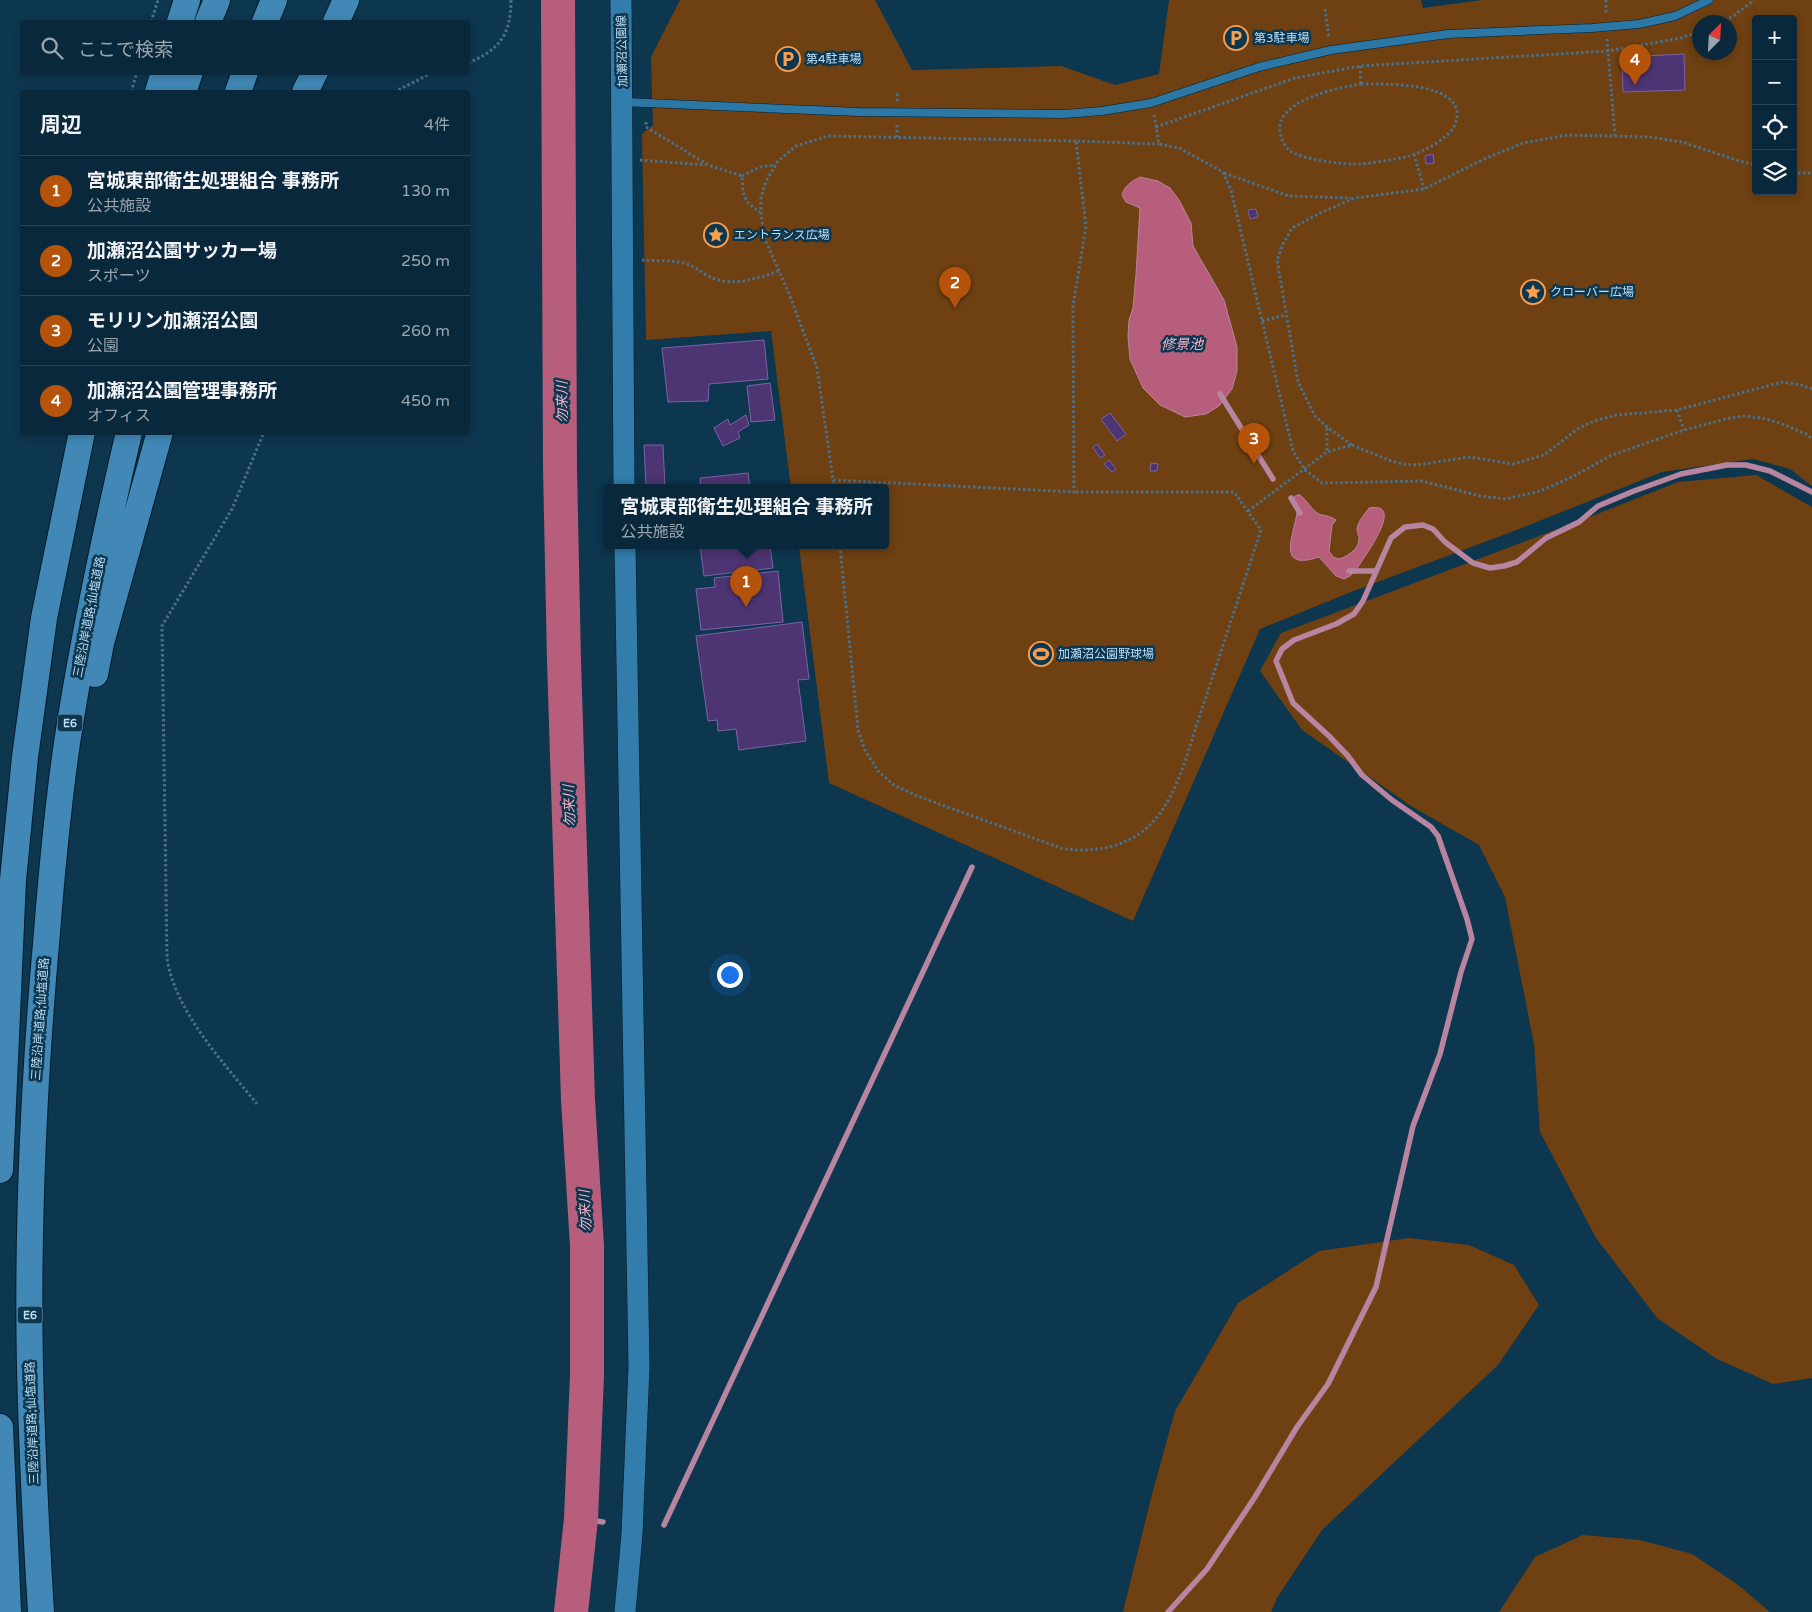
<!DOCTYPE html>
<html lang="ja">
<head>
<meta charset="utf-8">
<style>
	:root { --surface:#0a283b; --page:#133042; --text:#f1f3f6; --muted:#99a6af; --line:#2a4455; --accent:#b45309 }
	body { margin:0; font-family:"Varela Round","Noto Sans JP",sans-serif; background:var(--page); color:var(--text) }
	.controls { position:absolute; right:15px; top:15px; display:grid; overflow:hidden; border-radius:5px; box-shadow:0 2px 8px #0003 }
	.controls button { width:45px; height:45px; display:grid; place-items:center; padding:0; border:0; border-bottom:1px solid var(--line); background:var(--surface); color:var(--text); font:25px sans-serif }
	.compass { position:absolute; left:1692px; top:15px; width:45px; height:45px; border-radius:50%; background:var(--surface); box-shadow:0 2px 8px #0003; rotate:24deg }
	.you { position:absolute; left:729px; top:974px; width:18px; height:18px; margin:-12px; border:4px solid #fff; border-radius:50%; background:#1a73e8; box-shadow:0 0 0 8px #1a73e833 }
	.badge { display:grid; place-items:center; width:32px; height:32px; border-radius:50%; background:var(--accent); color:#fff; font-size:16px; font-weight:700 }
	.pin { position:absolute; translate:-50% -41px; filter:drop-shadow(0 1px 2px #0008) }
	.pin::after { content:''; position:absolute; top:26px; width:18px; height:15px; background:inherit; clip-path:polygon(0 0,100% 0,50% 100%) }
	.popup { position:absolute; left:604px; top:484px; width:285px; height:65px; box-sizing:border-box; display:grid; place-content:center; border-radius:5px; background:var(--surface); filter:drop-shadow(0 1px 4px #0005); font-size:16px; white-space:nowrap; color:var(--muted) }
	.popup b { font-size:19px; color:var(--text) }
	.popup::after { content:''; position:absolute; left:50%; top:100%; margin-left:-10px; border:10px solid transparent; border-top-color:var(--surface) }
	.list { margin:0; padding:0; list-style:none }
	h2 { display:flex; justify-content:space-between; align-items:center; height:65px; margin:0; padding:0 20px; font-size:21px }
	h2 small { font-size:16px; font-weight:400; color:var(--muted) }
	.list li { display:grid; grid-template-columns:32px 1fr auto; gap:15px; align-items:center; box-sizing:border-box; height:70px; padding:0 20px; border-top:1px solid var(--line) }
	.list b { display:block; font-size:19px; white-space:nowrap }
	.list p { margin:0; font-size:16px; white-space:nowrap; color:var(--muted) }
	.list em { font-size:16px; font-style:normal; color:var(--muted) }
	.icon { flex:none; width:28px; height:28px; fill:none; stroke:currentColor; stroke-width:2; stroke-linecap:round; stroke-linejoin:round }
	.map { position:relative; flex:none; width:1812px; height:1612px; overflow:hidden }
	.search { position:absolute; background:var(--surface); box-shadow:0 2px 8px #0003; left:20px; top:20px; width:450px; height:55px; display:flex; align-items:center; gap:12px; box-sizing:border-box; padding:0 18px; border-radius:5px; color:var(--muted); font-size:19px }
	.panel { position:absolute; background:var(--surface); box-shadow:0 2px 8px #0003; left:20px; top:90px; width:450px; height:345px; border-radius:5px }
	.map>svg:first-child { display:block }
	.green { fill:#6e4012; fill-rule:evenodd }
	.water { fill:#b65e7b; stroke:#b885a1 }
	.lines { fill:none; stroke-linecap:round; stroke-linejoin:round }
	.stream { stroke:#b885a1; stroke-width:5.5 }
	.river { stroke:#b65e7b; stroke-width:34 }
	.building { fill:#4d3472; stroke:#7c63a6 }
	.lane-casing { stroke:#051c2c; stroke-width:9 }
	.secondary-casing { stroke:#051c2c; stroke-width:22 }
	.highway-casing { stroke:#051c2c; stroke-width:28 }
	.path { stroke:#4a718b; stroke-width:3; stroke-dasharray:2.5 2.5; stroke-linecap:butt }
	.lane { stroke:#2b78a7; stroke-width:8 }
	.secondary { stroke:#327dac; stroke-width:21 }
	.highway { stroke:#4188b6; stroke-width:26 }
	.labels { text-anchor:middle; stroke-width:5; stroke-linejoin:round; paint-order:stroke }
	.shield { fill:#0d364f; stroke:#87acc6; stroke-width:1 }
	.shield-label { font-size:11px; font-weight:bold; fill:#bbdff9 }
	.poi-label { font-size:12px; fill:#bbdff9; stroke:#0d364f; text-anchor:start }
	.street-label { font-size:12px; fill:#bbdff9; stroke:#0d364f }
	.water-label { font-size:14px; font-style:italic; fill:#fcb3c8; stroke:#0d364f }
</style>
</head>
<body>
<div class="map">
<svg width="1812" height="1612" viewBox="0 0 1812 1612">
	<rect width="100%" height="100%" fill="#0d364f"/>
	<path class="green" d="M 680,0 L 875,0 L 912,70 L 1061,66 L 1115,85 L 1159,74 L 1169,0 L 1421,0 L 1423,8 L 1482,0 L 1812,0 L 1812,486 L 1790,469 L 1753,459 L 1662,472 L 1514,531 L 1351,592 L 1260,629 L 1133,921 L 829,783 L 799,546 L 885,546 L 885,488 L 791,488 L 771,331 L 646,340 L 642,134 L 653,125 L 651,57 ZM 1756,19 L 1793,19 L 1793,191 L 1756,191 ZM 1700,22 L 1730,22 L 1730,52 L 1700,52 Z
		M 1756,475 L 1812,507 L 1812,1378 L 1773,1384 L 1717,1359 L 1658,1319 L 1596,1238 L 1540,1132 L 1534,1044 L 1505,897 L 1479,845 L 1411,806 L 1302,730 L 1260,671 L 1281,633 L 1582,520 L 1678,482 Z
		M 1409,1238 L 1469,1245 L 1514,1265 L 1539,1305 L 1498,1365 L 1322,1530 L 1277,1598 L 1271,1612 L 1123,1612 L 1151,1498 L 1175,1411 L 1238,1303 L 1319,1251 Z
		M 1583,1535 L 1640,1540 L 1692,1554 L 1737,1584 L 1770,1612 L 1499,1612 L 1535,1557 Z"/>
	<path class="water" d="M 1140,177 L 1158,181 L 1170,188 L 1179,200 L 1191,223 L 1193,246 L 1224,300 L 1237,347 L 1237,371 L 1232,389 L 1219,406 L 1206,414 L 1185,417 L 1160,405 L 1143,388 L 1130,359 L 1128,336 L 1129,320 L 1133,308 L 1136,275 L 1140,208 L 1126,202 L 1122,195 C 1125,185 1131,182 1140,177 Z
		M 1297,495 L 1300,495 C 1307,500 1310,508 1317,513 C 1322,516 1329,515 1336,520 L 1332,525 L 1329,551 L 1333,557 L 1339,559 C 1349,556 1360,548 1359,537 C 1358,535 1357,530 1357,529 C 1358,521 1365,514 1369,508 C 1407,501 1363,558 1356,570 L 1350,576 L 1344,579 L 1336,576 L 1319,557 C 1274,572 1295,533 1297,512 C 1298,506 1295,502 1294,497 Z"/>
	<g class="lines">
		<path class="stream" d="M 1220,394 L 1273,479
			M 1291,498 L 1300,513
			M 1349,571 L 1376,571
			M 581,1519 L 603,1522
			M 664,1525 L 972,867
			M 1168,1612 L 1207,1569 L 1255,1497 L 1297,1427 L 1328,1384 L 1376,1287 L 1413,1126 L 1440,1054 L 1461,972 L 1472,939 L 1467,919 L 1438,836 L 1431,827 L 1392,800 L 1362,775 L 1348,756 L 1329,736 L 1293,703 L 1276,661 L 1282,649 L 1294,640 L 1336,624 L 1354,614 L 1363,601 L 1391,538 L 1405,527 L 1423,525 L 1433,529 L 1445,542 L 1473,563 L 1490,568 L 1504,566 L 1517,562 L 1546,538 L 1579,522 L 1598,506 L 1634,491 L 1681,474 L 1727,465 L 1746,465 L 1770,471 L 1812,492"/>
		<path class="river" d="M 558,0 L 560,468 L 564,661 L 578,1100 L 587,1246 L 587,1375 L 581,1519 L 571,1612"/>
	</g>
	<path class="building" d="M 1684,54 L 1685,90 L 1623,92 L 1622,57 Z
		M 1433,154 L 1434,163 L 1426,164 L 1425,156 Z
		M 1256,209 L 1258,217 L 1250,219 L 1248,210 Z
		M 764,340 L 768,379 L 709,384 L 708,401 L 668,402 L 662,348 Z
		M 770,383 L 775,420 L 751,422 L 747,386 Z
		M 1110,413 L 1126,434 L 1117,441 L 1101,419 Z
		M 746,415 L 749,425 L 738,432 L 740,438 L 723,446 L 714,428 L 728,419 L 730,425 Z
		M 1097,444 L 1105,455 L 1100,458 L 1093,447 Z
		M 644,445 L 663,445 L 665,488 L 646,488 Z
		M 1109,460 L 1116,469 L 1112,472 L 1104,464 Z
		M 1151,463 L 1158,464 L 1157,471 L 1150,471 Z
		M 748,473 L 750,488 L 701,488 L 700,478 Z
		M 700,546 L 770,546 L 773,568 L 704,576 Z
		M 778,571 L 783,622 L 701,630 L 696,589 L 715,587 L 714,578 Z
		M 802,622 L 809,679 L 798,680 L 806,741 L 739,750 L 736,729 L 718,731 L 717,720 L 708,721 L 696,636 Z"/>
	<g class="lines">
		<defs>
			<path id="lane" d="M 623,102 L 859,112 L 1064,114 L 1102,111 L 1151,103 L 1259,67 L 1331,50 L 1448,34 L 1592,28 L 1639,24 L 1675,16 L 1709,0"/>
			<path id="secondary" d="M 621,0 L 624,488
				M 625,546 L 639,1367 L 632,1534 L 625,1612"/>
			<path id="highway" d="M 180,22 L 187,0
				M 208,22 L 217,0
				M 265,22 L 274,0
				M 336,22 L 346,0
				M 158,92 L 164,72
				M 183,92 L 190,72
				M 238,92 L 245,72
				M 305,92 L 315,72
				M 95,674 L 101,643 L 160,432
				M 0,1170 L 13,880 L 25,757 L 44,618 L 82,432
				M 0,1427 L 8,1612
				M 41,1612 C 36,1531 32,1449 30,1368 C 27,1222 34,1077 47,932 C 52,869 58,805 67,743 C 83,638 105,535 129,432"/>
		</defs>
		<use href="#lane" class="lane-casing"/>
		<use href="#secondary" class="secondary-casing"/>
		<use href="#highway" class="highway-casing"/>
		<path class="path" d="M 1606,0 L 1606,15
			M 1325,9 L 1329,38
			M 151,22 L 158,0
			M 1720,22 L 1732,17 L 1754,0
			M 1607,39 L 1615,136
			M 468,63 C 499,50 511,35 511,0
			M 1360,66 L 1361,84
			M 1361,84 C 1383,84 1468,81 1456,122 C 1452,137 1423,152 1409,156 C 1397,159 1364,165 1352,164 C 1338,164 1302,159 1290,151 C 1284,146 1281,139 1280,132 C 1275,100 1338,88 1361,84 Z
			M 131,92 L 137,72
			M 394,92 L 434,72
			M 897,101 L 898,91
			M 1154,115 L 1159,144 L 1179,148 L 1223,172 L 1231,190 L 1293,451 L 1305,470 L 1322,483 L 1422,481 L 1480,496 L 1506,499 L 1540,491 L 1572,477 L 1612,455 L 1684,430 L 1730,418 L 1745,416 L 1762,418 L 1780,423 L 1806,434 L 1812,439
			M 646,122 L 646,127 L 708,165 L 742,176 C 743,196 743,201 760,212
			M 897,125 L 897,137
			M 1156,127 L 1295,78 L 1360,66 L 1608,51 L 1681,38 L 1700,31
			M 1076,141 L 828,136 L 796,146 L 778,161 L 766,181 L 761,198 L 761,212 L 764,237 L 790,296 L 817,368 L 833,480 L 1074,492 L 1073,306 L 1086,226 L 1076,141 L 1159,144
			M 1414,154 L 1424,189
			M 640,160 L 706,165
			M 1224,173 L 1289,196 L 1351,198
			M 1793,173 L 1812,173
			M 742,176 L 760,167 L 775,165
			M 642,260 C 655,261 671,260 684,263 C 694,266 700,271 708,276 C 732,288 755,279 779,271
			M 1262,321 L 1286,315
			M 1677,410 L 1684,430
			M 1327,428 L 1327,452
			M 1352,445 L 1391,461 L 1403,464 L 1416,465 L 1469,457 L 1513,464 L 1544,455 L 1579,428 L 1594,421 L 1617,415 L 1677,410 L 1782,382 L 1801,385 L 1812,389
			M 833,480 L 834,488
			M 1248,511 L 1327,452 L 1352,445 L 1327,427 L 1315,416 L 1298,382 L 1277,260 L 1283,244 L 1292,228 L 1320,213 L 1355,198 L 1424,189 L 1484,159 L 1523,143 L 1568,135 L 1650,137 L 1682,142 L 1739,161 L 1756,165
			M 840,546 L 858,730 L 865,750 L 878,771 L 894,785 L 917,796 L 1061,848 C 1093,854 1129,847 1152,823 C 1179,795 1190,742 1203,706 C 1222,647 1242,588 1261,530 L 1234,492 L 1074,492
			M 257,1104 C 224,1063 175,1012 167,958 L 162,626 L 232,509 L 264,432"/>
		<use href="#lane" class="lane"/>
		<use href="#secondary" class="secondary"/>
		<use href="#highway" class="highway"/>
	</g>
	<defs>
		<symbol id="parking-ring" viewBox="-11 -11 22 22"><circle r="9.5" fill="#0d364f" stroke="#fa9f4e" stroke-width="1.5"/><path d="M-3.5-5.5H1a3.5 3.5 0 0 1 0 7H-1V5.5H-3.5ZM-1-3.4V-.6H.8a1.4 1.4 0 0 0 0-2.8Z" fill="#fa9f4e"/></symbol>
		<symbol id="sight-ring" viewBox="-11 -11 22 22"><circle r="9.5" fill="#0d364f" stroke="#fa9f4e" stroke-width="1.5"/><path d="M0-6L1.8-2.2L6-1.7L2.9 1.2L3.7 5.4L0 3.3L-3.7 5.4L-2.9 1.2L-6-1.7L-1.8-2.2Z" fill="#fa9f4e"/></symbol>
		<symbol id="stadium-ring" viewBox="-11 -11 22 22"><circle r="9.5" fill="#0d364f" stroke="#fa9f4e" stroke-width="1.5"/><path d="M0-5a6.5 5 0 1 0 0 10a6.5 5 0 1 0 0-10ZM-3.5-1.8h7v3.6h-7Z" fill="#fa9f4e"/></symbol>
	</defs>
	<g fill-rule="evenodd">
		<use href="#parking-ring" x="1222" y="24" width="28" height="28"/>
		<use href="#parking-ring" x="774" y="45" width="28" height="28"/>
		<use href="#sight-ring" x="702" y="221" width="28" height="28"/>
		<use href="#sight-ring" x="1519" y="278" width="28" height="28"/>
		<use href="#stadium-ring" x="1027" y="640" width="28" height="28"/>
	</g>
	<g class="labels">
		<g class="shield">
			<rect x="57.5" y="714.5" width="25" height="17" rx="4"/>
			<rect x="17.5" y="1306.5" width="25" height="17" rx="4"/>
		</g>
		<g class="shield-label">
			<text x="70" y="727">E6</text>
			<text x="30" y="1319">E6</text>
		</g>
		<g class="poi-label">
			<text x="1254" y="42">第3駐車場</text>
			<text x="806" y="63">第4駐車場</text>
			<text x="734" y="239">エントランス広場</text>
			<text x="1550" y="296">クローバー広場</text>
			<text x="1058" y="658">加瀬沼公園野球場</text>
		</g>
		<g class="street-label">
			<text transform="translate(622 51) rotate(-91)" y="4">加瀬沼公園線</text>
			<text transform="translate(89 617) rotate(-79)" y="4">三陸沿岸道路;仙塩道路</text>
			<text transform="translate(40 1019) rotate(-86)" y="4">三陸沿岸道路;仙塩道路</text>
			<text transform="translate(32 1423) rotate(-92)" y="4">三陸沿岸道路;仙塩道路</text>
		</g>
		<g class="water-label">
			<text x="1182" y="349">修景池</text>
			<text transform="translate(562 402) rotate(-91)" y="5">勿来川</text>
			<text transform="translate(569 806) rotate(-92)" y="5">勿来川</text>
			<text transform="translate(585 1211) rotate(-93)" y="5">勿来川</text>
		</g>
	</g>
</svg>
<div class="controls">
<button>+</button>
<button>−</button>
<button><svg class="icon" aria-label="locate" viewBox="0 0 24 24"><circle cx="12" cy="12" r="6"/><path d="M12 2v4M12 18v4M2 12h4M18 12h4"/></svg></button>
<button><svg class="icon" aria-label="layers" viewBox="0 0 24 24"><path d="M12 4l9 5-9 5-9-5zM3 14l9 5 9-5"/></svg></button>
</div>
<svg class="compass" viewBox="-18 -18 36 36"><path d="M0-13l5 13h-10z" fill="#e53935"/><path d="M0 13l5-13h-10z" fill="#99a6af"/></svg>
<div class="you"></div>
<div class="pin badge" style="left:746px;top:607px">1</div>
<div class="popup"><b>宮城東部衛生処理組合 事務所</b>公共施設</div>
<div class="pin badge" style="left:955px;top:308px">2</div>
<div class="pin badge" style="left:1254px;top:464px">3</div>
<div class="pin badge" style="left:1635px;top:85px">4</div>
<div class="search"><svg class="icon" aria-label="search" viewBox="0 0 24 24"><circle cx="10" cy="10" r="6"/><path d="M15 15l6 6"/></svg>ここで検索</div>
<section class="panel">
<h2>周辺<small>4件</small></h2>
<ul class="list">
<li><span class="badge">1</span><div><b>宮城東部衛生処理組合 事務所</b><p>公共施設</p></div><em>130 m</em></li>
<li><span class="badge">2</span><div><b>加瀬沼公園サッカー場</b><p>スポーツ</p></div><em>250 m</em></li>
<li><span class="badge">3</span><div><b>モリリン加瀬沼公園</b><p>公園</p></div><em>260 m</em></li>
<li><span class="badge">4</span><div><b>加瀬沼公園管理事務所</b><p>オフィス</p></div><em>450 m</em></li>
</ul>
</section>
</div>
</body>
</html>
